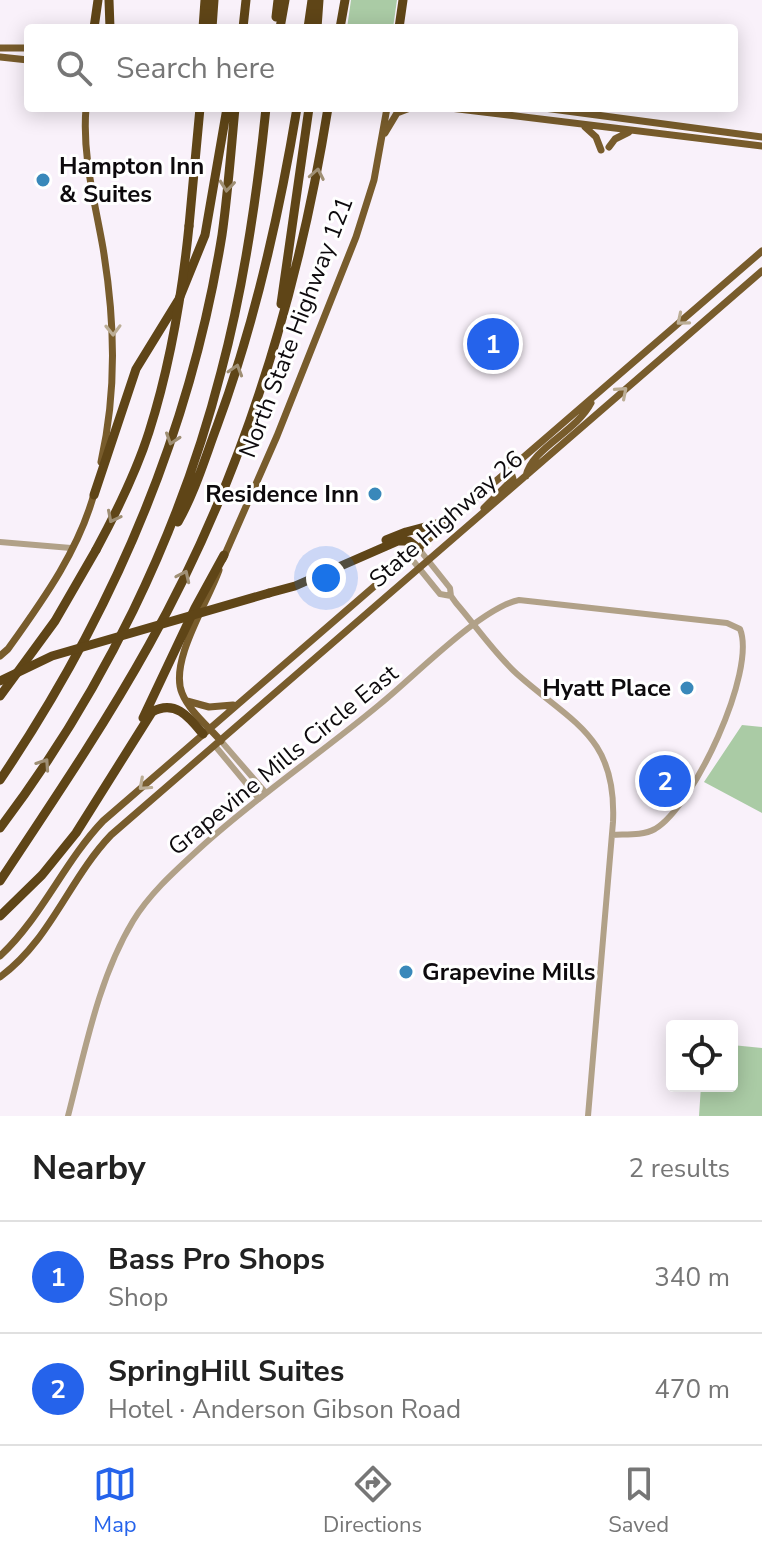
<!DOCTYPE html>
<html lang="en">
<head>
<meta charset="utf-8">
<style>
	:root { --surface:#fff; --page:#f2f2f2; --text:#222; --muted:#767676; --line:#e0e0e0; --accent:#2563eb }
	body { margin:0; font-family:"Nunito Sans",sans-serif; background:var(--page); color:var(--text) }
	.controls { position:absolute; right:24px; bottom:24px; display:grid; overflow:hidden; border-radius:8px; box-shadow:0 4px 20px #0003 }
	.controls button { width:72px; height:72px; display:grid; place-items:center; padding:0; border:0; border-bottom:2px solid var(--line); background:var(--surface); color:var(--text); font:40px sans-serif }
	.you { position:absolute; left:326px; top:578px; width:28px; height:28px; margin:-20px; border:6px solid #fff; border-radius:50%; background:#1a73e8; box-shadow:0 0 0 12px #1a73e833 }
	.badge { display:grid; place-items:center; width:52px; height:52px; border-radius:50%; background:var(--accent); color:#fff; font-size:26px; font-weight:700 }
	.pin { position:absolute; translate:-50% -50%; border:4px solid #fff; box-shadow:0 2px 8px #0006 }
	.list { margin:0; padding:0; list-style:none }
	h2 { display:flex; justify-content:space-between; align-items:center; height:104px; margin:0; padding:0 32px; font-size:34px }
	h2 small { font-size:26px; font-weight:400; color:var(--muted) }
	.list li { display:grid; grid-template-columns:52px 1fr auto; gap:24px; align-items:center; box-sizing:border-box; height:112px; padding:0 32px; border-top:2px solid var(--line) }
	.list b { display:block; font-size:30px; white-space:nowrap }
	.list p { margin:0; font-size:26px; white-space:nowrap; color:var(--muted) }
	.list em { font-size:26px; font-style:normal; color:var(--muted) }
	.icon { flex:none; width:44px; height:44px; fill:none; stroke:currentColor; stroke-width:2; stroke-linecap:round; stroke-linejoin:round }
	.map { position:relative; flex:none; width:762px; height:1116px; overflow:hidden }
	.search { position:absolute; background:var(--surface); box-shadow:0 4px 20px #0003; left:24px; right:24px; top:24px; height:88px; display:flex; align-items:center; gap:20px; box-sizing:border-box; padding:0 28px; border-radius:8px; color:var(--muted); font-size:30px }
	.sheet { height:328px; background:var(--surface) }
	nav { display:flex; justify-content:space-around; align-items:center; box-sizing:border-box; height:112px; border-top:2px solid var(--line); background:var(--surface); font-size:22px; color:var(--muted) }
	nav a { display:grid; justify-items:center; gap:4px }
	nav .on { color:var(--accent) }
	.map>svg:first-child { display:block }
	.green { fill:#aacba5 }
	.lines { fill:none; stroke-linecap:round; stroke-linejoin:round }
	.minor { stroke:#b1a188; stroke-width:6 }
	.major { stroke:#785c2c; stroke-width:7 }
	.highway { stroke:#5f4517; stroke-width:9 }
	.highway-bridge { stroke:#5f4517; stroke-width:9 }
	.oneway { stroke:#9f8f74 }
	.oneway2 { stroke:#bcae96 }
	.poi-dot { fill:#3988ba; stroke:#fff; stroke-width:3 }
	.labels { text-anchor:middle; stroke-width:6; stroke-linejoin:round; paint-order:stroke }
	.poi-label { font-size:24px; font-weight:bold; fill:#0d0a0d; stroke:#fff; text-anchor:start }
	.street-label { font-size:24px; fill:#0d0a0d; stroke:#fff }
</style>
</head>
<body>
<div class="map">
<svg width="762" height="1116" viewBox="0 0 762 1116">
	<rect width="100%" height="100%" fill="#f9f1fa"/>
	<path class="green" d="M 351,0 L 397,0 L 393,28 L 347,28 Z
		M 742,725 L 762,727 L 762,813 L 704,782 Z
		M 732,1045 L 762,1048 L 762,1116 L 699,1116 L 701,1086 L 732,1086 Z"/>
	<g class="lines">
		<path class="minor" d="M 0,542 L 71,548
			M 419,549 L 450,588 L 451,596 L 456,603 C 476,626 494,653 517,674 C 572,723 617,736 613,822 L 588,1116
			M 410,557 L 440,594 L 451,596
			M 221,741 L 266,793
			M 216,747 L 259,799
			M 68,1116 C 85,1051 98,979 133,921 C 150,893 175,871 199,849 C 256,797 320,754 379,705 C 413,678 480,608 519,600 L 727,623 L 740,629 C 757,671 693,807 655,829 C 642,836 625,834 612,835"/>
		<path class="major" d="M 0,48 L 28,48
			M 0,57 L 28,60
			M 86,108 C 82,156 95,202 103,248 C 115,321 117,390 101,462
			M 450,108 L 762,146
			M 544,108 L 762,137
			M 585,127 L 596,137 L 601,150
			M 385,133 L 397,113 L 410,108
			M 609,147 L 615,139 L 629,132
			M 526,476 C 532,448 576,432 591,403
			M 484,508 L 513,479 L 510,469
			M 223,559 L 277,436 L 356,237 L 374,180 L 387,108
			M 219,570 C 208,602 169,661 182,693 C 189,711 209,727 221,741
			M 0,656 L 8,649 C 43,600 80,549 95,490
			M 187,701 L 209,707 L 233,705
			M 0,956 C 42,917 64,862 103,821 L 762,251
			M 0,977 C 50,941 69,879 111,835 L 762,271"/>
		<path class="highway" d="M 109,0 L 110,28
			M 276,17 L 278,0
			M 94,28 L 98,0
			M 203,28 L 205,0
			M 212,28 L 214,0
			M 243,28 L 246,0
			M 280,28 L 285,0
			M 308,28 L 312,0
			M 317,28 L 319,0
			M 340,28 L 345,0
			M 399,28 L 403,0
			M 189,226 L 200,108
			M 281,304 L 309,108
			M 94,495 L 136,369 L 179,299 L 205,235 L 227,108
			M 178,522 C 195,492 205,458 217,426 C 255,323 279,216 297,108
			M 386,540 L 406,532 L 455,519
			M 269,593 L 295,586 L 398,541 L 409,541 L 419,549
			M 0,696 L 55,621 L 96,550
			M 143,718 L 195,608 L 224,555
			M 0,780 C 113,613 190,434 222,235 C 228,193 231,150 235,108
			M 0,828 C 102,693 179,536 221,372 C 244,286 257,196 266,108
			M 0,881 C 51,804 104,726 149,645 C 242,479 298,295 328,108
			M 0,916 L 42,875 L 76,833 L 152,712 C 175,699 189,717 203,734"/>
		<path class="highway-bridge" d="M 96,550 C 116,513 136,473 149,432 C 170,366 182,295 189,226
			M 0,681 L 52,656 L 269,593"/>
	</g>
	<defs><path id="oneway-chevron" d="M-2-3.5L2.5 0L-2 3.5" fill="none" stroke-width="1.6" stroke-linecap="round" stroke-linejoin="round" transform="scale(2)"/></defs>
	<g class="oneway">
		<use href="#oneway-chevron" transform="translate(317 174) rotate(-79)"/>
		<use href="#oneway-chevron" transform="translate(227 186) rotate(96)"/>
		<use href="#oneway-chevron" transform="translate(236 370) rotate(-73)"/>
		<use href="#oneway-chevron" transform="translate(172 439) rotate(108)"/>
		<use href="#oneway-chevron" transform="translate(113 517) rotate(117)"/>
		<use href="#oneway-chevron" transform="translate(184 576) rotate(-65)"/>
		<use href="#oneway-chevron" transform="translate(44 764) rotate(-56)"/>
	</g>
	<g class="oneway2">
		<use href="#oneway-chevron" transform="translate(682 320) rotate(140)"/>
		<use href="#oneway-chevron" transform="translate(113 330) rotate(89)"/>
		<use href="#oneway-chevron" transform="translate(622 392) rotate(-41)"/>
		<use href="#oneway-chevron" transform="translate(144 785) rotate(138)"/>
	</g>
	<g class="poi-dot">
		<circle cx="43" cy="180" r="8"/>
		<circle cx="375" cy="494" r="8"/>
		<circle cx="687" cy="688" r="8"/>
		<circle cx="406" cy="972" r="8"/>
	</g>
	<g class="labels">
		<g class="poi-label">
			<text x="59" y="174">Hampton Inn<tspan x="59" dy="28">&amp; Suites</tspan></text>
			<text x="359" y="502" text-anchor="end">Residence Inn</text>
			<text x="671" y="696" text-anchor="end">Hyatt Place</text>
			<text x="422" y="980">Grapevine Mills</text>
		</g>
		<g class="street-label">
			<text transform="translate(296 327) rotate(-69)" y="8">North State Highway 121</text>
			<text transform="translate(446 519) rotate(-41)" y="8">State Highway 26</text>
			<text transform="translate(283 760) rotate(-39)" y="8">Grapevine Mills Circle East</text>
		</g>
	</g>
</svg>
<div class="controls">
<button><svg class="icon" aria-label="locate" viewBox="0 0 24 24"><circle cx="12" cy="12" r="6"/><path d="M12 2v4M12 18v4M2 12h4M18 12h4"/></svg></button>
</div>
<div class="you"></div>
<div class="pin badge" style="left:493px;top:344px">1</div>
<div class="pin badge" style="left:665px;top:781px">2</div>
<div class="search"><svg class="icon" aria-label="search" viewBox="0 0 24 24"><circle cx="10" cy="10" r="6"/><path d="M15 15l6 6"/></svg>Search here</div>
</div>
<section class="sheet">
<h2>Nearby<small>2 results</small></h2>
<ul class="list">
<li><span class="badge">1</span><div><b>Bass Pro Shops</b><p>Shop</p></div><em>340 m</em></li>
<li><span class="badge">2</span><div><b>SpringHill Suites</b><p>Hotel · Anderson Gibson Road</p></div><em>470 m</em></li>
</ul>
</section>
<nav>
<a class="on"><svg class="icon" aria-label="map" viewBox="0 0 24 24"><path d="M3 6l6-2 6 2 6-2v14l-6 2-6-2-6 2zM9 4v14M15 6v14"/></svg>Map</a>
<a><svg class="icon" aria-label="directions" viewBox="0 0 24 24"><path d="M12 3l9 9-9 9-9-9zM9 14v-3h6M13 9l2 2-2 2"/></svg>Directions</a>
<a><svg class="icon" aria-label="saved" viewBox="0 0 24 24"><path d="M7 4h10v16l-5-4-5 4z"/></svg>Saved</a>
</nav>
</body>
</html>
